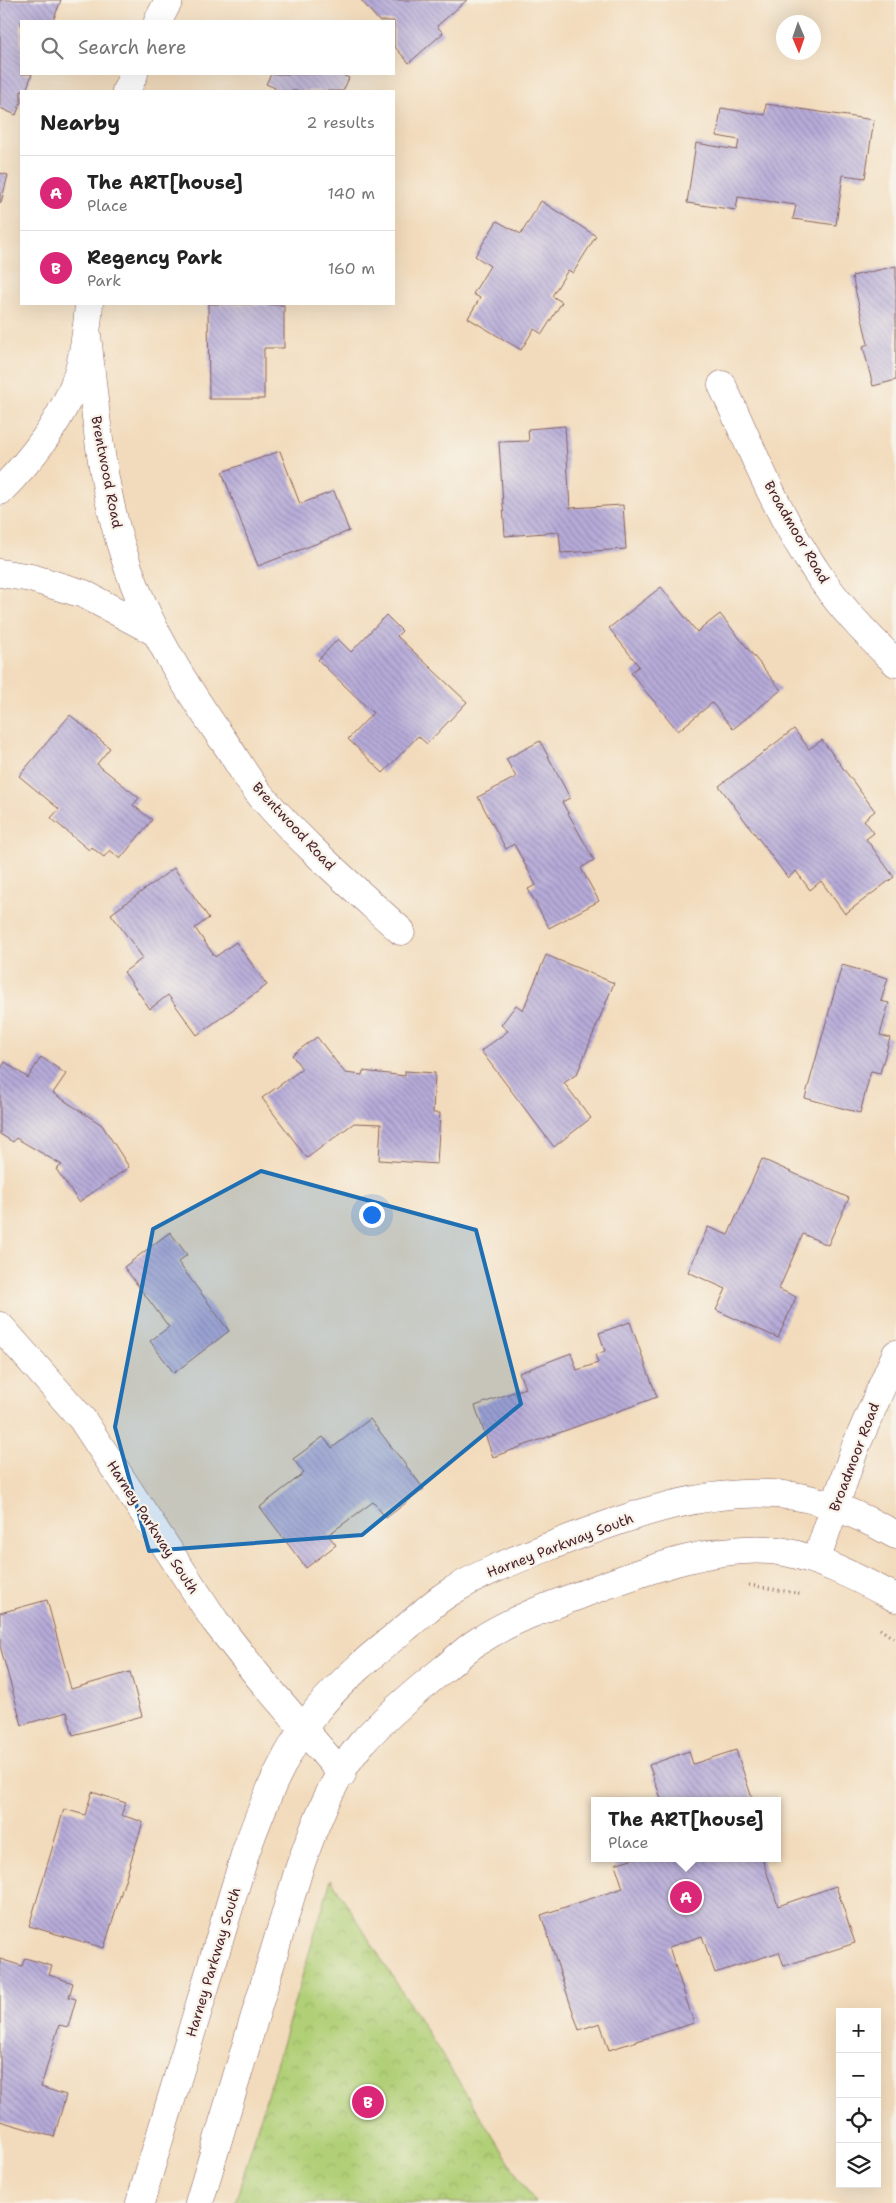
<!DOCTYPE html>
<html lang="en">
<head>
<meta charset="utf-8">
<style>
	:root { --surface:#fff; --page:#f6f6f6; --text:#222; --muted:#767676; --line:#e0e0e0; --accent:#db2777 }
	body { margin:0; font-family:"Shantell Sans",sans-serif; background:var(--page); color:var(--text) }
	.controls { position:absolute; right:15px; bottom:15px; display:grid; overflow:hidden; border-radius:0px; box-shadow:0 5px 20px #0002 }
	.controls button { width:45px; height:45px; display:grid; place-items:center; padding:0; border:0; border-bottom:1px solid var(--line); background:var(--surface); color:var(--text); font:25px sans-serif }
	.compass { position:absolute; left:776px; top:15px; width:45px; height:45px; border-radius:50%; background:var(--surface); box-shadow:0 5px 20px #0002; rotate:178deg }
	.you { position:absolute; left:371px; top:1214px; width:18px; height:18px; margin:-12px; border:4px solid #fff; border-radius:50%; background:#1a73e8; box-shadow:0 0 0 8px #1a73e833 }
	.badge { display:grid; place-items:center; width:32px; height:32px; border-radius:50%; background:var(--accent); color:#fff; font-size:16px; font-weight:700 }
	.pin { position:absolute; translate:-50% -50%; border:2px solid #fff; box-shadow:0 1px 5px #0006 }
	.popup { position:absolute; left:591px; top:1797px; width:190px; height:65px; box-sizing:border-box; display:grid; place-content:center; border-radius:0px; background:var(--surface); filter:drop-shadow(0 1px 4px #0005); font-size:16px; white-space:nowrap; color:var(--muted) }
	.popup b { font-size:19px; color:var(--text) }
	.popup::after { content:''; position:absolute; left:50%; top:100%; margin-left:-10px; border:10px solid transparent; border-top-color:var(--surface) }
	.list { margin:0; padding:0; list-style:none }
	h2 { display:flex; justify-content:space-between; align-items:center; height:65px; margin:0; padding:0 20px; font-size:21px }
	h2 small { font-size:16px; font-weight:400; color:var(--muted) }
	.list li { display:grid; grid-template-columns:32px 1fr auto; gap:15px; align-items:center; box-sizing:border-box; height:75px; padding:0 20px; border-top:1px solid var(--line) }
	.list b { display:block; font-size:19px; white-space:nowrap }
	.list p { margin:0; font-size:16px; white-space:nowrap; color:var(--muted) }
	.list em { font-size:16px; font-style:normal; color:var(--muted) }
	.icon { flex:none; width:28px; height:28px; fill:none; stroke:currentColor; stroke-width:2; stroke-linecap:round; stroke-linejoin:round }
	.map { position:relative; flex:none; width:896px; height:2203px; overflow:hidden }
	.search { position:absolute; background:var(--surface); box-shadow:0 5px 20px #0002; left:20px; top:20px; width:375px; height:55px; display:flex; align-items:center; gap:12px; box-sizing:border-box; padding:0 18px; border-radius:0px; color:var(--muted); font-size:19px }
	.panel { position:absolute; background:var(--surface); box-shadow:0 5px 20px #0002; left:20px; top:90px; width:375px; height:215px; border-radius:0px }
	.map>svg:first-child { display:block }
	.park { fill:url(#park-crowns); stroke:#7d7750 }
	.building { fill:url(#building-back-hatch) }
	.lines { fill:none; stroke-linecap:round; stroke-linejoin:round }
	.minor-casing { stroke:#85615e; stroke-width:29 }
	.path { stroke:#85615e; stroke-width:3; stroke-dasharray:1 4; stroke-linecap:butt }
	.minor { stroke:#fff; stroke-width:28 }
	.marked { fill:#1f6fb2; fill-opacity:0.2; stroke:#1f6fb2; stroke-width:4; stroke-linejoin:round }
	.labels { text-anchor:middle; stroke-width:4.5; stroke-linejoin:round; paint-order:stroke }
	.street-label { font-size:14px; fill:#4a1f2b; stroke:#f7f3e8 }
</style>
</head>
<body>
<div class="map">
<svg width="896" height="2203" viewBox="0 0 896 2203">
	<defs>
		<pattern id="park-crowns" width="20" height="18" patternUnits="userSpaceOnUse" patternTransform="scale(1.25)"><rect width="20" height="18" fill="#b0cf76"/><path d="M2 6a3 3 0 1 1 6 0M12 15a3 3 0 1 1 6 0" fill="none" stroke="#99b166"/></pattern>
		<pattern id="building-back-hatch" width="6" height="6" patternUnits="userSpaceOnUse" patternTransform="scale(1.25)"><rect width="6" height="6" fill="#b6abd9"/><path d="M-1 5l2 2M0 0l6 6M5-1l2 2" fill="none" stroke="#968bb0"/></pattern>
	</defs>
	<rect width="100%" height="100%" fill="#f7f3e8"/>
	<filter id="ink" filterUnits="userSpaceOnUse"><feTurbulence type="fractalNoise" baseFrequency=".02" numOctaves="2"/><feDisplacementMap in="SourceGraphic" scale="10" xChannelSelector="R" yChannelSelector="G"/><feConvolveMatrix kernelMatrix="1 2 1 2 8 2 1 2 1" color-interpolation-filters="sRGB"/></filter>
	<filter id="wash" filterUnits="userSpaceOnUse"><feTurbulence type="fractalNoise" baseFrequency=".0096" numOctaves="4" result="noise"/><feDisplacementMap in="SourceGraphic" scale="20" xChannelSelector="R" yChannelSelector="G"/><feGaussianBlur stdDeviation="1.12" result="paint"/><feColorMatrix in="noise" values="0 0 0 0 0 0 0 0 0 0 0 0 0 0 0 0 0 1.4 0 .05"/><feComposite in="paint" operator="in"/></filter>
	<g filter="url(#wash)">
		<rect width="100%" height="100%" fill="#f2dbbc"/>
		<path class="park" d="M 331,1879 L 526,2189 L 536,2203 L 235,2203 Z"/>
		<g id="blocks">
			<path class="building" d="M 0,0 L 61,0 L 53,21 L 21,21 L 21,74 L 32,74 L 26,91 L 21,91 L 21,102 L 16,115 L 0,108 Z
				M 361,0 L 467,0 L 437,26 L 443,33 L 409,63 L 394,46 L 394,21 L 379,21 Z
				M 271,74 L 340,74 L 349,78 L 343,91 L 274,91 L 275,88 L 266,84 Z
				M 766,104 L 874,120 L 865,178 L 843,175 L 836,225 L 793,219 L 796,205 L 738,197 L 736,210 L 687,203 L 696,143 L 737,150 L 739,140 L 717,136 L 721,108 L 765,115 Z
				M 0,173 L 8,175 L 1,203 L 0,203 Z
				M 541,201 L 596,236 L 573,273 L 568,270 L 552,296 L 562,302 L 542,334 L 534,329 L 521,350 L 468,318 L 480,298 L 473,294 L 490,266 L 475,256 L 497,221 L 521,234 Z
				M 896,266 L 896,380 L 873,386 L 863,346 L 868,344 L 852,276 Z
				M 208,304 L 284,305 L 284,348 L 264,348 L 264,399 L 209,399 Z
				M 565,426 L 570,508 L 623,505 L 626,549 L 561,553 L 559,532 L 505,536 L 499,442 L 529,441 L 528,429 Z
				M 280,451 L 300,504 L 334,491 L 349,531 L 258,566 L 222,472 Z
				M 661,587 L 697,632 L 720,614 L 781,690 L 733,729 L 712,703 L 678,731 L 631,673 L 639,666 L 609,628 Z
				M 386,615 L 402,631 L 397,636 L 467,702 L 427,744 L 418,736 L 383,773 L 348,739 L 373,713 L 318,660 L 338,639 L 351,652 Z
				M 70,715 L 110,748 L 97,764 L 139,798 L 133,805 L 152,820 L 120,859 L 110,850 L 104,857 L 91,847 L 89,850 L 51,818 L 59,809 L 19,776 Z
				M 794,729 L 809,749 L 822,740 L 875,811 L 864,820 L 874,833 L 866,839 L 894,877 L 845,914 L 821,881 L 810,890 L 796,871 L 788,878 L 719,786 Z
				M 540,741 L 570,798 L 562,802 L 594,860 L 581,868 L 599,901 L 549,928 L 528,889 L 536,885 L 514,844 L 506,849 L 478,797 L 516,777 L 506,759 Z
				M 174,868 L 209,918 L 195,928 L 215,957 L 236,942 L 267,985 L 197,1035 L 168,995 L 150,1009 L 124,972 L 143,958 L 111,914 Z
				M 546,955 L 614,983 L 577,1074 L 564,1083 L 591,1118 L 554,1147 L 481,1051 L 508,1031 L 501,1025 L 516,1005 L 523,1010 Z
				M 842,965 L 888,978 L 881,1001 L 889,1003 L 880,1035 L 890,1038 L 880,1073 L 871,1071 L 860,1113 L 805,1098 Z
				M 317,1037 L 345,1073 L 362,1075 L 363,1071 L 405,1076 L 405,1071 L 435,1073 L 433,1113 L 440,1113 L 437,1164 L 379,1160 L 381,1124 L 354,1123 L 307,1158 L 262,1098 L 302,1069 L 292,1055 Z
				M 41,1057 L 66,1074 L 53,1093 L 102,1125 L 129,1167 L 79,1202 L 56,1169 L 62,1165 L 16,1138 L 13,1142 L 0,1134 L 0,1070 L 5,1062 L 28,1078 Z
				M 762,1159 L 849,1198 L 828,1245 L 803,1234 L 779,1289 L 796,1297 L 778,1338 L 716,1310 L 726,1289 L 688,1272 L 708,1227 L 728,1235 Z
				M 170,1232 L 187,1255 L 178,1262 L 229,1331 L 174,1373 L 150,1341 L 169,1327 L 124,1267 Z
				M 630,1322 L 657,1397 L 493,1457 L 475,1406 L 525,1388 L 519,1373 L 571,1353 L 577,1370 L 598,1363 L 595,1355 L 605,1351 L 599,1333 Z
				M 370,1419 L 424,1489 L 386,1518 L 373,1502 L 328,1535 L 336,1545 L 306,1568 L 260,1507 L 304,1473 L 293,1459 L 323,1437 L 332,1448 Z
				M 47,1600 L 71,1689 L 130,1672 L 142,1716 L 73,1735 L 67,1712 L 22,1725 L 0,1646 L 0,1613 Z
				M 736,1750 L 753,1801 L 662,1801 L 649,1765 L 689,1751 L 693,1764 Z
				M 92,1792 L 126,1803 L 121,1815 L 143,1822 L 104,1948 L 29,1926 L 64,1809 L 85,1815 Z
				M 634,1858 L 762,1858 L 778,1906 L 836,1886 L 855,1943 L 784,1966 L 779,1952 L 715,1973 L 702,1936 L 669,1947 L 694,2023 L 609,2050 L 600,2023 L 579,2030 L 541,1915 L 623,1888 L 615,1864 Z
				M 25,1958 L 52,1966 L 49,1975 L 73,1983 L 69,1997 L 76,1999 L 68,2027 L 59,2025 L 41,2087 L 66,2095 L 54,2137 L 0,2121 L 0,1959 L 22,1966 Z"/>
		</g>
	</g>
	<g filter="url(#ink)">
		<use href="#blocks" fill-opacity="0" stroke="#85615e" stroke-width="1"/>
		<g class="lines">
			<defs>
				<path id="minor" d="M 158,21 L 169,0
					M 126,91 L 134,74
					M 87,335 C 95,409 101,485 124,555 C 146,625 186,688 228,747 C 239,764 249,782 262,797 C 304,845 354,888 401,931
					M 722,385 C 751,447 776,512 814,568 C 837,604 866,634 896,663
					M 0,491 C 28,463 54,431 70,394 C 82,369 87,331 89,304
					M 0,573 L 31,578 L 84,594 L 155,632
					M 0,1326 L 82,1419 L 215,1621 L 258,1676 L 342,1774
					M 816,1561 L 855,1448 L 896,1354
					M 140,2203 L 246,1851 C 264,1802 284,1751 317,1710 C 343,1678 377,1651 409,1625 C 421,1615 433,1603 447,1594 C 480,1573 517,1559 553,1545 C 627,1516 713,1484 794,1496 C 829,1501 865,1518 896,1535
					M 199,2203 L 299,1869 C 314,1827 332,1778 361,1744 C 386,1716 416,1691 445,1668 C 456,1659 466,1649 477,1642 C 509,1621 544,1608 580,1595 C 638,1573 722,1540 785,1552 C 824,1560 861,1580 896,1598"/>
			</defs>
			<use href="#minor" class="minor-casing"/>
			<path class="path" d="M 749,1585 L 802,1594
				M 880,1629 L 896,1640"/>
			<use href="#minor" class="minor"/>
		</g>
	</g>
	<path class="marked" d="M 261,1171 L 476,1230 L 521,1404 L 362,1535 L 149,1551 L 115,1427 L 153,1229 Z"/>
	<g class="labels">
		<g class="street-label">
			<text transform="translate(107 472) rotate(79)" y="5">Brentwood Road</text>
			<text transform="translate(797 532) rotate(60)" y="5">Broadmoor Road</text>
			<text transform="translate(294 826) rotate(47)" y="5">Brentwood Road</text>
			<text transform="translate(854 1457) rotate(-69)" y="5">Broadmoor Road</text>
			<text transform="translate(153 1527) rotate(57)" y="5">Harney Parkway South</text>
			<text transform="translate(560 1545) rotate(-21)" y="5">Harney Parkway South</text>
			<text transform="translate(213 1962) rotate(-73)" y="5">Harney Parkway South</text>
		</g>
	</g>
</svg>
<div class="controls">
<button>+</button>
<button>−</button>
<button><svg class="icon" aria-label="locate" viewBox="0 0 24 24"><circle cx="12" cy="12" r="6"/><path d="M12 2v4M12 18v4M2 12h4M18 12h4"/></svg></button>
<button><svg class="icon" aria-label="layers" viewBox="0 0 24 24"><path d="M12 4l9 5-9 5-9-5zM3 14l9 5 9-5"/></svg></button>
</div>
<svg class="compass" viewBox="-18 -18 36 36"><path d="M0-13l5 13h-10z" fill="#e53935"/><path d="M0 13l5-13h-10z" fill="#767676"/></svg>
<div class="you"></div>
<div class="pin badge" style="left:686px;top:1897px">A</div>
<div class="popup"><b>The ART[house]</b>Place</div>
<div class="pin badge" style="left:368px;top:2102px">B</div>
<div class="search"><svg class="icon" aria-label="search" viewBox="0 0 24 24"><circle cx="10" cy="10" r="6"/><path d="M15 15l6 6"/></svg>Search here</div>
<section class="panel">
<h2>Nearby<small>2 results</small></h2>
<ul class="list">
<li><span class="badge">A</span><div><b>The ART[house]</b><p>Place</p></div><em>140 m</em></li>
<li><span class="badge">B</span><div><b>Regency Park</b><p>Park</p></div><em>160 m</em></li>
</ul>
</section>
</div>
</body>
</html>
